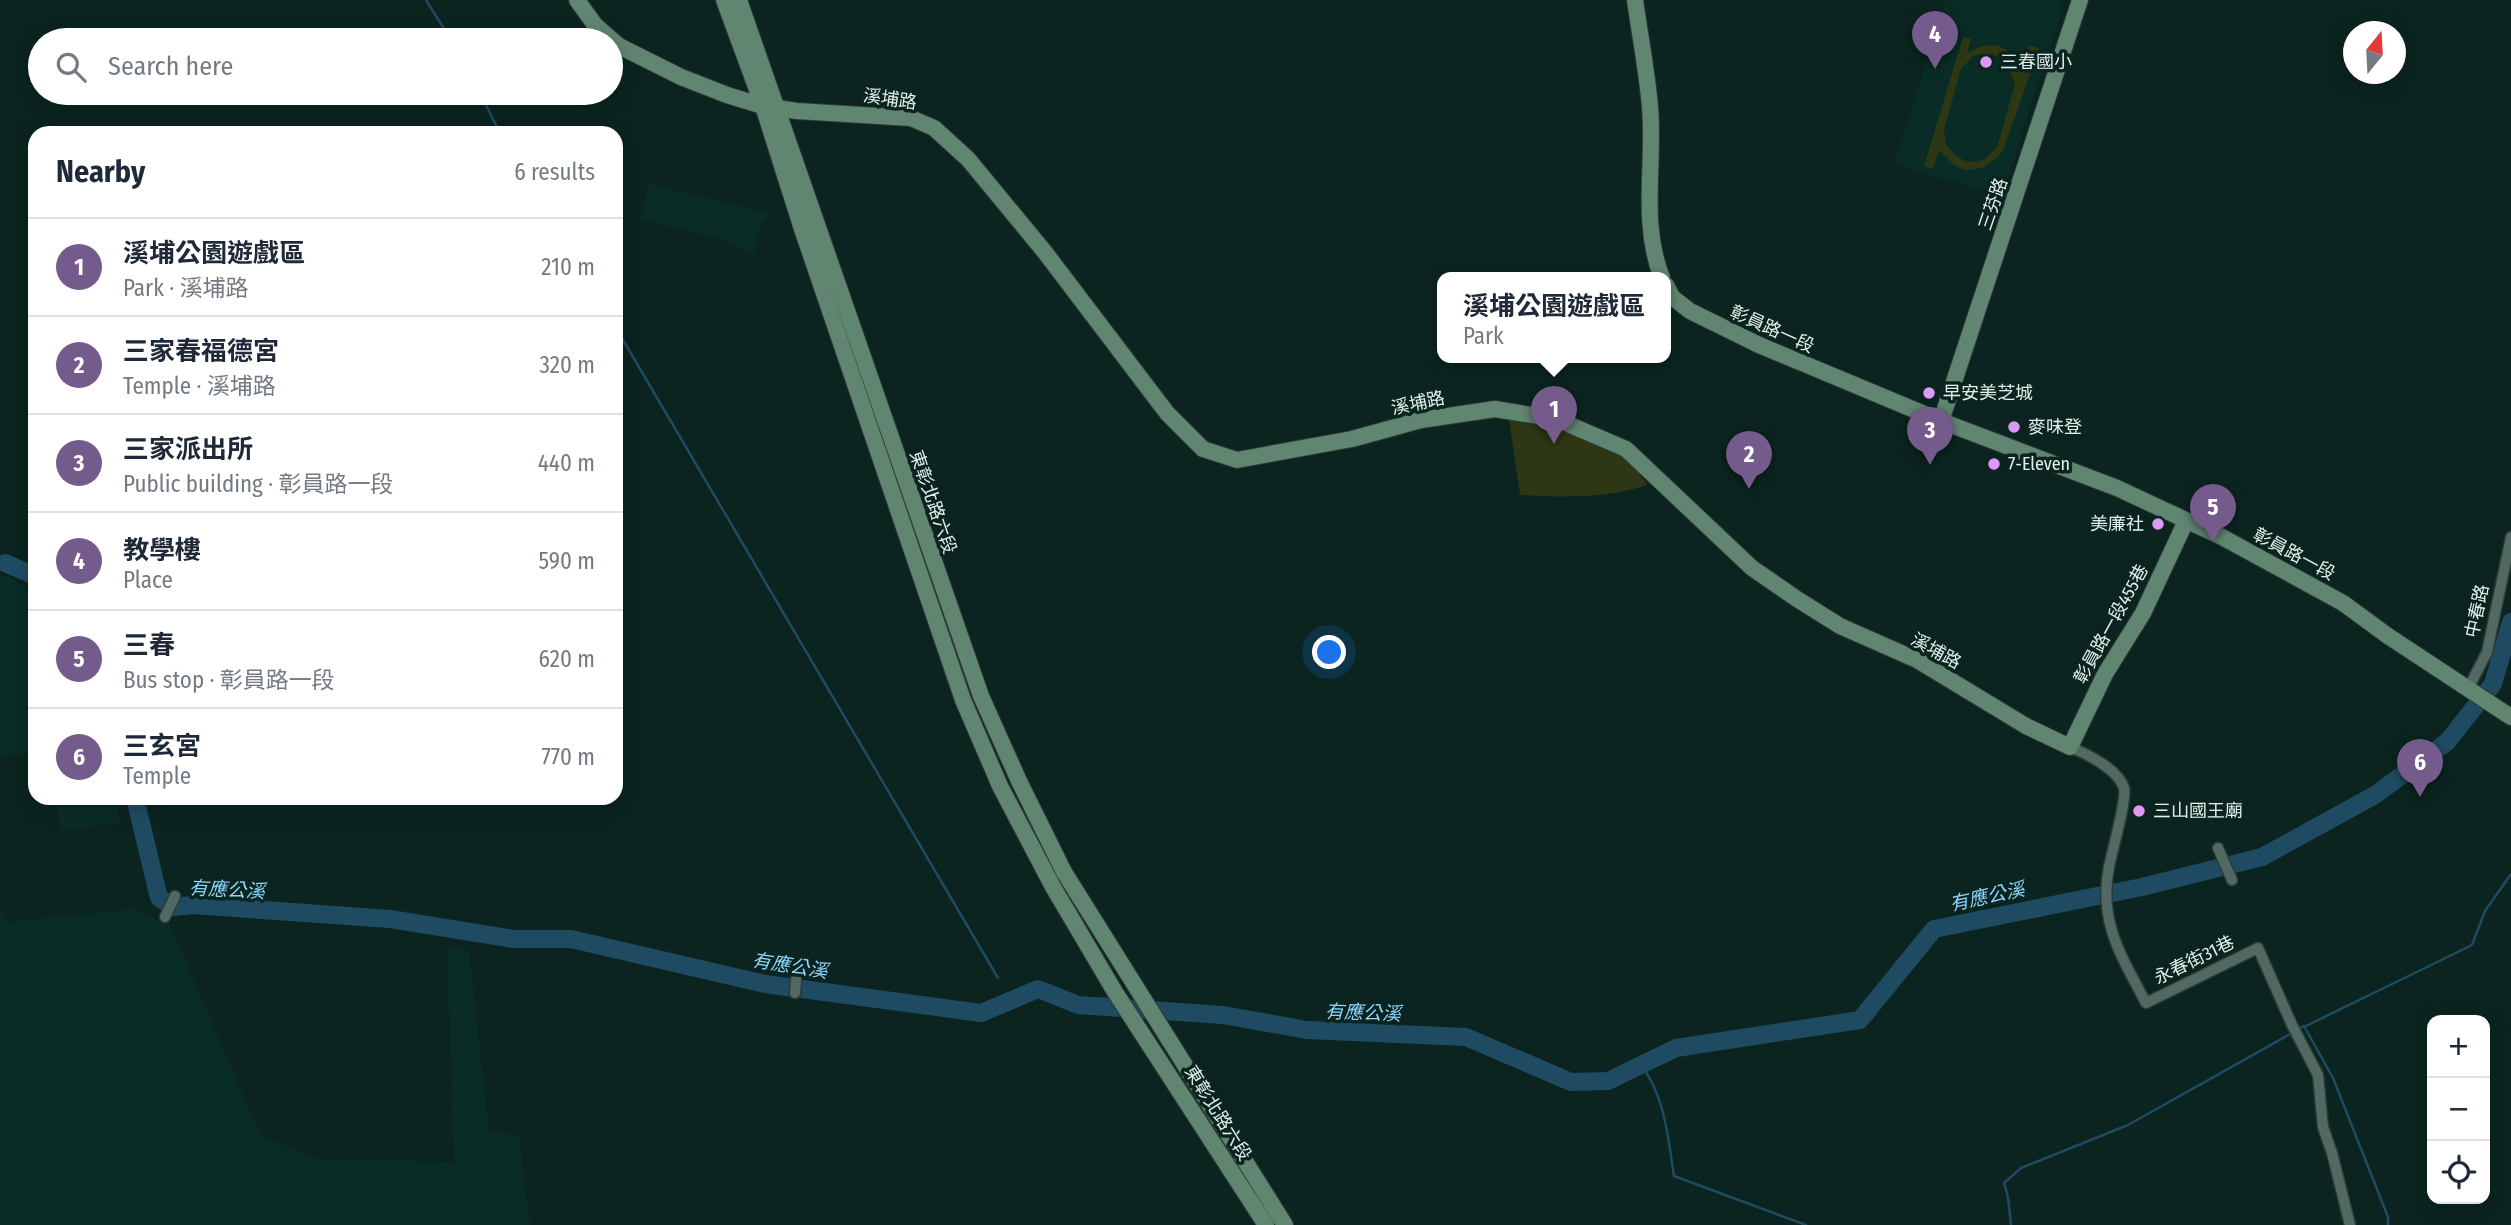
<!DOCTYPE html>
<html lang="en">
<head>
<meta charset="utf-8">
<style>
	:root { --surface:#fff; --page:#f2f2f3; --text:#1f2937; --muted:#747a83; --line:#e0e1e3; --accent:#745b8c }
	body { margin:0; font-family:"Fira Sans Condensed","Noto Sans TC",sans-serif; background:var(--page); color:var(--text) }
	.controls { position:absolute; right:21px; bottom:21px; display:grid; overflow:hidden; border-radius:14px; box-shadow:0 4px 18px #0003 }
	.controls button { width:63px; height:63px; display:grid; place-items:center; padding:0; border:0; border-bottom:2px solid var(--line); background:var(--surface); color:var(--text); font:35px sans-serif }
	.compass { position:absolute; left:2343px; top:21px; width:63px; height:63px; border-radius:50%; background:var(--surface); box-shadow:0 4px 18px #0003; rotate:18deg }
	.you { position:absolute; left:1330px; top:653px; width:24px; height:24px; margin:-18px; border:5px solid #fff; border-radius:50%; background:#1a73e8; box-shadow:0 0 0 10px #1a73e833 }
	.badge { display:grid; place-items:center; width:46px; height:46px; border-radius:50%; background:var(--accent); color:#fff; font-size:23px; font-weight:700 }
	.pin { position:absolute; translate:-50% -58px; filter:drop-shadow(0 2px 4px #0008) }
	.pin::after { content:''; position:absolute; top:37px; width:24px; height:21px; background:inherit; clip-path:polygon(0 0,100% 0,50% 100%) }
	.popup { position:absolute; left:1437px; top:272px; width:234px; height:91px; box-sizing:border-box; display:grid; place-content:center; border-radius:14px; background:var(--surface); filter:drop-shadow(0 2px 5px #0005); font-size:23px; white-space:nowrap; color:var(--muted) }
	.popup b { font-size:26px; color:var(--text) }
	.popup::after { content:''; position:absolute; left:50%; top:100%; margin-left:-14px; border:14px solid transparent; border-top-color:var(--surface) }
	.list { margin:0; padding:0; list-style:none }
	h2 { display:flex; justify-content:space-between; align-items:center; height:91px; margin:0; padding:0 28px; font-size:30px }
	h2 small { font-size:23px; font-weight:400; color:var(--muted) }
	.list li { display:grid; grid-template-columns:46px 1fr auto; gap:21px; align-items:center; box-sizing:border-box; height:98px; padding:0 28px; border-top:2px solid var(--line) }
	.list b { display:block; font-size:26px; white-space:nowrap }
	.list p { margin:0; font-size:23px; white-space:nowrap; color:var(--muted) }
	.list em { font-size:23px; font-style:normal; color:var(--muted) }
	.icon { flex:none; width:38px; height:38px; fill:none; stroke:currentColor; stroke-width:2; stroke-linecap:round; stroke-linejoin:round }
	.map { position:relative; flex:none; width:2511px; height:1225px; overflow:hidden }
	.search { position:absolute; background:var(--surface); box-shadow:0 4px 18px #0003; left:28px; top:28px; width:595px; height:77px; display:flex; align-items:center; gap:18px; box-sizing:border-box; padding:0 24px; border-radius:38px; color:var(--muted); font-size:26px }
	.panel { position:absolute; background:var(--surface); box-shadow:0 4px 18px #0003; left:28px; top:126px; width:595px; height:679px; border-radius:21px }
	.map>svg:first-child { display:block }
	.built { fill:#092d26 }
	.green { fill:#2d3714; fill-rule:evenodd }
	.lines { fill:none; stroke-linecap:round; stroke-linejoin:round }
	.stream { stroke:#1f4b62; stroke-width:2.5 }
	.river { stroke:#1f4b62; stroke-width:18 }
	.street-casing { stroke:#2d3a36; stroke-width:13 }
	.secondary-casing { stroke:#2d3a36; stroke-width:18 }
	.street { stroke:#506a63; stroke-width:10 }
	.secondary { stroke:#608571; stroke-width:16 }
	.poi-dot { fill:#dc99f5; stroke:#0b241f; stroke-width:2.5 }
	.labels { text-anchor:middle; stroke-width:7; stroke-linejoin:round; paint-order:stroke }
	.poi-label { font-size:18px; fill:#e1efeb; stroke:#0b241f; text-anchor:start }
	.street-label { font-size:18px; fill:#e1efeb; stroke:#0b241f }
	.water-label { font-size:19px; font-style:italic; fill:#8cd5fc; stroke:#0b241f }
</style>
</head>
<body>
<div class="map">
<svg width="2511" height="1225" viewBox="0 0 2511 1225">
	<rect width="100%" height="100%" fill="#0b241f"/>
	<path class="built" d="M 1946,0 L 2057,0 L 2063,8 L 2002,196 L 1894,165 Z
		M 648,184 L 771,213 L 761,223 L 753,254 L 721,239 L 641,220 Z
		M 0,575 L 13,578 L 35,596 L 35,751 L 0,757 Z
		M 54,798 L 115,798 L 120,823 L 62,830 Z
		M 0,908 L 5,922 L 134,909 L 170,925 L 260,1135 L 317,1159 L 454,1162 L 447,947 L 469,950 L 489,1131 L 519,1135 L 530,1225 L 0,1225 Z"/>
	<path class="green" d="M 1963,37 L 1971,39 L 1967,53 C 1990,39 2008,44 2021,67 L 2029,45 L 2039,48 L 2003,151 L 1996,158 L 1983,168 L 1966,170 L 1955,166 L 1939,150 L 1933,169 L 1924,166 ZM 1982,54 L 1992,54 L 2005,61 L 2015,84 L 1997,147 L 1985,159 L 1976,162 L 1965,161 L 1954,154 L 1946,144 L 1944,130 L 1961,69 L 1973,56 Z
		M 1509,419 L 1562,430 L 1629,459 L 1647,485 C 1606,499 1563,497 1520,495 Z"/>
	<g class="lines">
		<path class="stream" d="M 426,0 L 451,40
			M 480,93 L 500,133
			M 616,328 L 998,978
			M 2306,1026 L 2472,945 L 2485,911 L 2511,874
			M 2298,1030 L 2304,1026 L 2333,1078 L 2388,1217 L 2388,1225
			M 1641,1065 C 1665,1096 1668,1138 1674,1176 L 1806,1225
			M 2011,1225 L 2008,1197 L 2004,1183 L 2021,1168 L 2128,1125 L 2292,1033"/>
		<path class="river" d="M 5,563 L 35,576
			M 135,798 L 159,898 L 174,907 L 192,905 L 390,919 L 514,939 L 571,939 L 765,984 L 981,1013 L 1038,989 L 1078,1005 L 1223,1015 L 1307,1030 L 1466,1037 L 1571,1082 L 1608,1081 L 1676,1048 L 1860,1020 L 1934,929 L 2142,887 L 2262,857 L 2375,795 L 2447,742 L 2493,684 L 2511,622"/>
		<defs>
			<path id="street" d="M 2468,689 L 2487,652 L 2511,537
				M 2070,747 C 2087,754 2118,769 2124,788 C 2127,800 2112,851 2109,867 C 2098,922 2122,957 2146,1003 L 2258,948 L 2292,1025 L 2318,1075 L 2323,1127 L 2332,1153 L 2350,1225
				M 2218,848 L 2232,880
				M 165,917 L 175,896
				M 795,993 L 797,970"/>
			<path id="secondary" d="M 577,0 L 595,25 L 619,46 L 681,77 L 727,95 L 763,106 L 797,111 L 911,118 L 934,128 L 968,159 L 1044,251 L 1167,413 L 1203,449 L 1237,460 L 1352,439 L 1421,420 L 1495,409 L 1556,419 L 1626,449 L 1752,568 L 1797,599 L 1840,626 L 1917,660 L 2026,726 L 2070,747 L 2105,674 L 2143,613 L 2186,521
				M 724,0 L 763,106 L 802,229 L 963,700 L 1000,786 L 1053,887 L 1115,992 L 1266,1225
				M 739,0 L 981,696 L 1019,781 L 1064,872 L 1285,1225
				M 1635,0 C 1640,36 1647,71 1650,107 C 1655,165 1640,222 1662,278
				M 1666,285 L 1672,297 L 1690,311 L 1759,345 L 1941,421 L 2117,488 L 2222,537 L 2343,603 L 2388,636 L 2511,717
				M 1941,421 L 2080,0"/>
		</defs>
		<use href="#street" class="street-casing"/>
		<use href="#secondary" class="secondary-casing"/>
		<use href="#street" class="street"/>
		<use href="#secondary" class="secondary"/>
	</g>
	<g class="poi-dot">
		<circle cx="1986" cy="62" r="7"/>
		<circle cx="1929" cy="393" r="7"/>
		<circle cx="2014" cy="427" r="7"/>
		<circle cx="1994" cy="464" r="7"/>
		<circle cx="2158" cy="524" r="7"/>
		<circle cx="2139" cy="811" r="7"/>
	</g>
	<g class="labels">
		<g class="poi-label">
			<text x="2000" y="68">三春國小</text>
			<text x="1943" y="399">早安美芝城</text>
			<text x="2028" y="433">麥味登</text>
			<text x="2008" y="470">7-Eleven</text>
			<text x="2144" y="530" text-anchor="end">美廉社</text>
			<text x="2153" y="817">三山國王廟</text>
		</g>
		<g class="street-label">
			<text transform="translate(890 99) rotate(8)" y="6">溪埔路</text>
			<text transform="translate(1993 204) rotate(-71)" y="6">三芬路</text>
			<text transform="translate(1772 329) rotate(24)" y="6">彰員路一段</text>
			<text transform="translate(1418 403) rotate(-12)" y="6">溪埔路</text>
			<text transform="translate(933 502) rotate(71)" y="6">東彰北路六段</text>
			<text transform="translate(2294 554) rotate(28)" y="6">彰員路一段</text>
			<text transform="translate(2477 611) rotate(-78)" y="6">中春路</text>
			<text transform="translate(2111 624) rotate(-61)" y="6">彰員路一段455巷</text>
			<text transform="translate(1936 651) rotate(29)" y="6">溪埔路</text>
			<text transform="translate(2194 960) rotate(-26)" y="6">永春街31巷</text>
			<text transform="translate(1218 1113) rotate(58)" y="6">東彰北路六段</text>
		</g>
		<g class="water-label">
			<text transform="translate(227 889) rotate(3)" y="7">有應公溪</text>
			<text transform="translate(1987 896) rotate(-12)" y="7">有應公溪</text>
			<text transform="translate(790 965) rotate(9)" y="7">有應公溪</text>
			<text transform="translate(1363 1012) rotate(2)" y="7">有應公溪</text>
		</g>
	</g>
</svg>
<div class="controls">
<button>+</button>
<button>−</button>
<button><svg class="icon" aria-label="locate" viewBox="0 0 24 24"><circle cx="12" cy="12" r="6"/><path d="M12 2v4M12 18v4M2 12h4M18 12h4"/></svg></button>
</div>
<svg class="compass" viewBox="-18 -18 36 36"><path d="M0-13l5 13h-10z" fill="#e53935"/><path d="M0 13l5-13h-10z" fill="#747a83"/></svg>
<div class="you"></div>
<div class="pin badge" style="left:1554px;top:444px">1</div>
<div class="popup"><b>溪埔公園遊戲區</b>Park</div>
<div class="pin badge" style="left:1749px;top:489px">2</div>
<div class="pin badge" style="left:1930px;top:465px">3</div>
<div class="pin badge" style="left:1935px;top:69px">4</div>
<div class="pin badge" style="left:2213px;top:542px">5</div>
<div class="pin badge" style="left:2420px;top:797px">6</div>
<div class="search"><svg class="icon" aria-label="search" viewBox="0 0 24 24"><circle cx="10" cy="10" r="6"/><path d="M15 15l6 6"/></svg>Search here</div>
<section class="panel">
<h2>Nearby<small>6 results</small></h2>
<ul class="list">
<li><span class="badge">1</span><div><b>溪埔公園遊戲區</b><p>Park · 溪埔路</p></div><em>210 m</em></li>
<li><span class="badge">2</span><div><b>三家春福德宮</b><p>Temple · 溪埔路</p></div><em>320 m</em></li>
<li><span class="badge">3</span><div><b>三家派出所</b><p>Public building · 彰員路一段</p></div><em>440 m</em></li>
<li><span class="badge">4</span><div><b>教學樓</b><p>Place</p></div><em>590 m</em></li>
<li><span class="badge">5</span><div><b>三春</b><p>Bus stop · 彰員路一段</p></div><em>620 m</em></li>
<li><span class="badge">6</span><div><b>三玄宮</b><p>Temple</p></div><em>770 m</em></li>
</ul>
</section>
</div>
</body>
</html>
